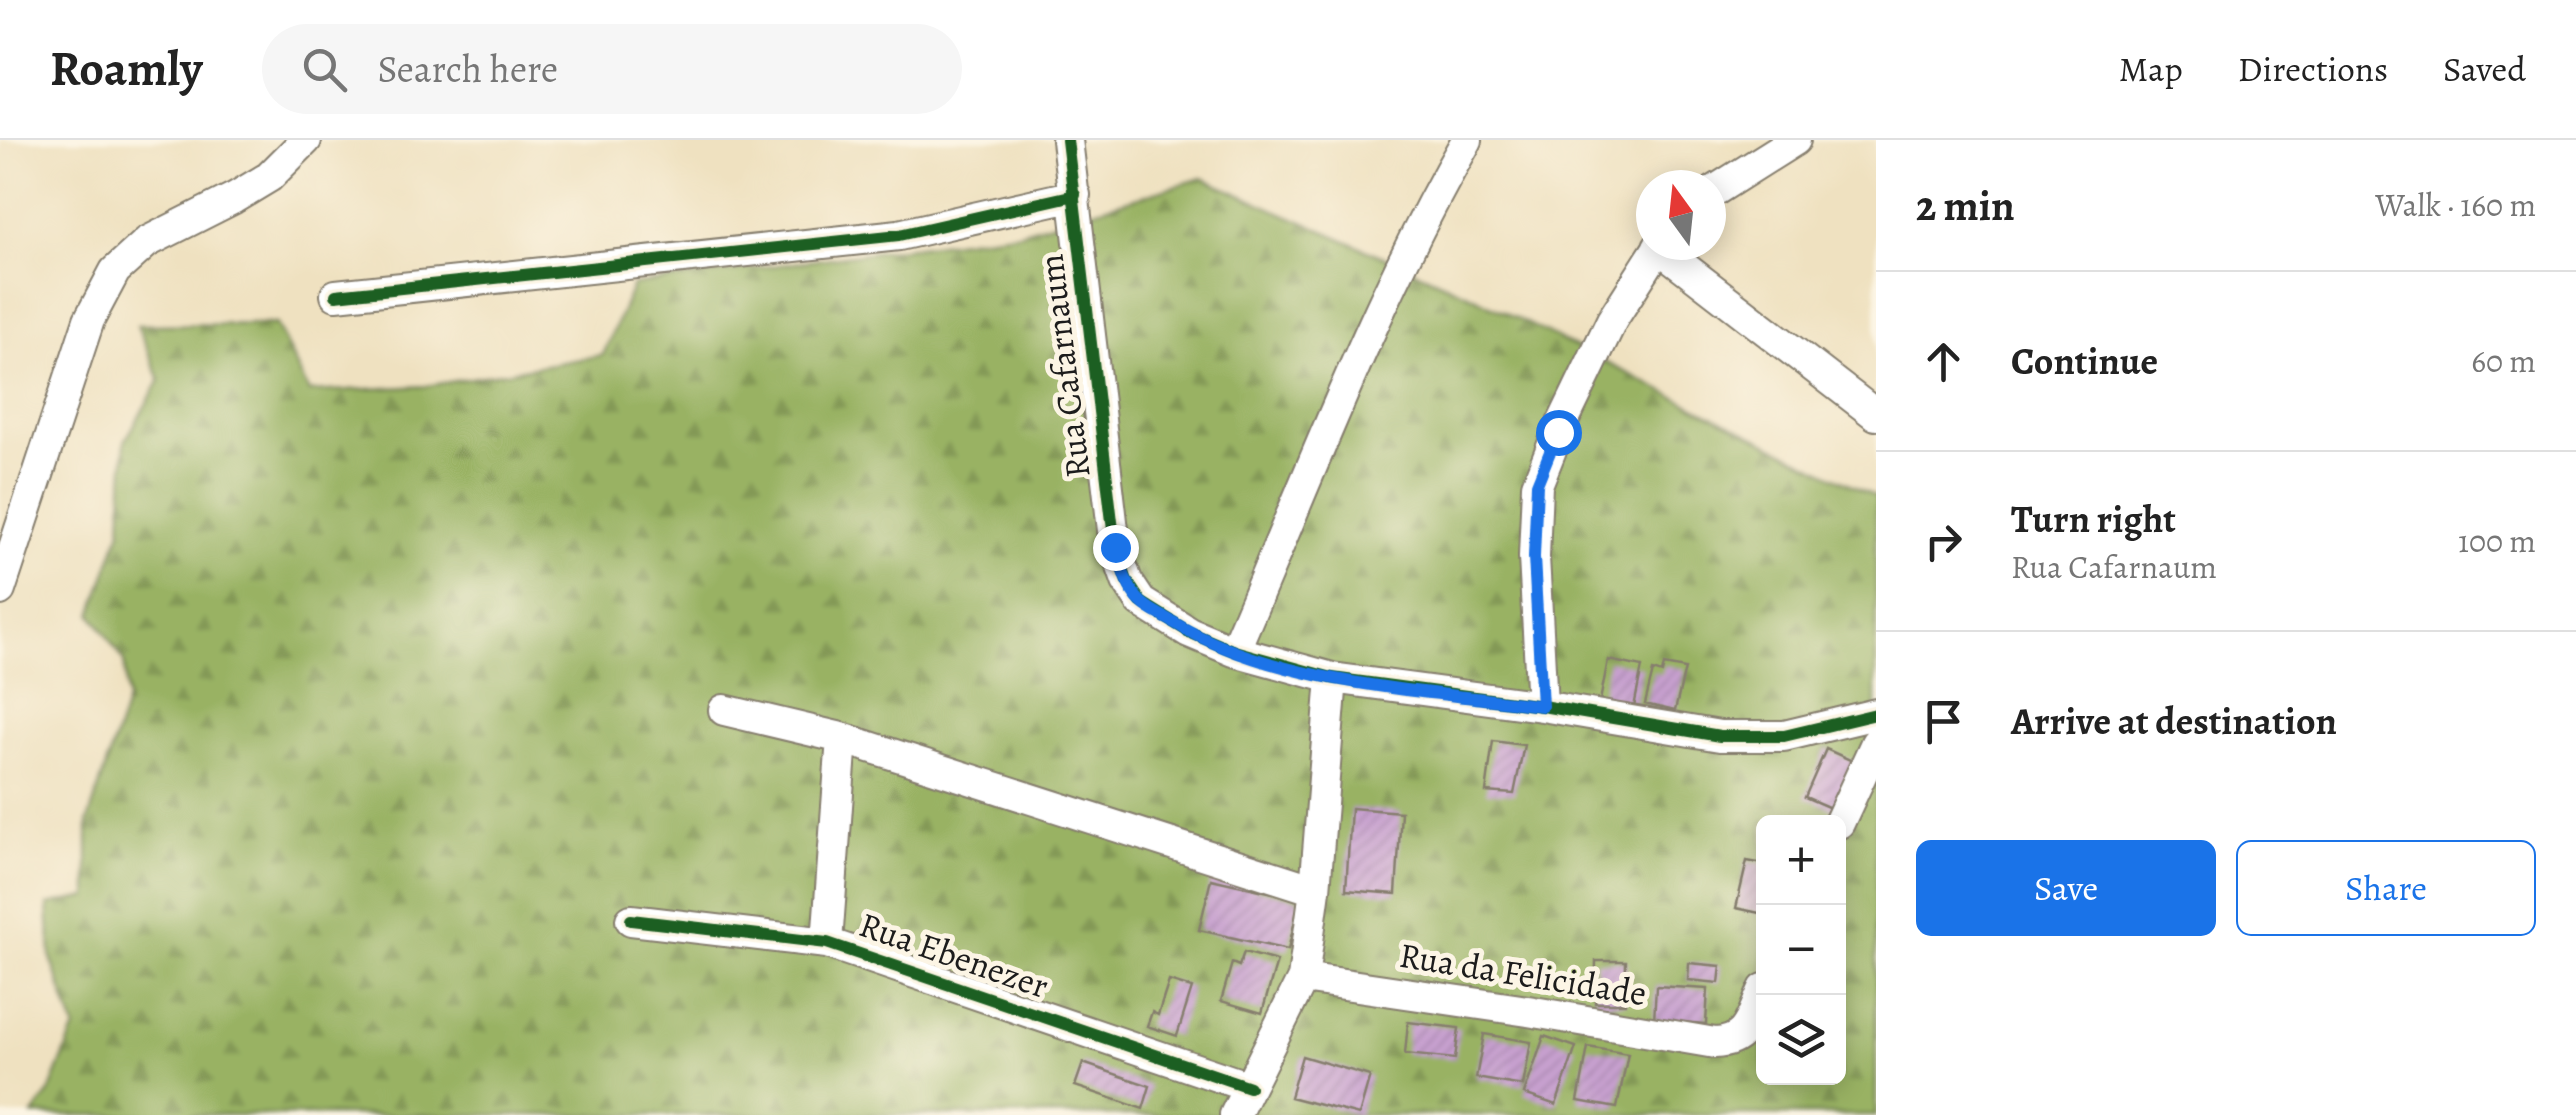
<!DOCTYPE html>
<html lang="en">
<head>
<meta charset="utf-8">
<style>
	:root { --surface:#fff; --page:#f6f6f6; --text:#222; --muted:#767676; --line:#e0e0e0; --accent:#1a73e8 }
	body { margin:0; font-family:Alegreya,serif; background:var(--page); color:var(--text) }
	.controls { position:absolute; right:30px; bottom:30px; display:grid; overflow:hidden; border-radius:15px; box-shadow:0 5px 25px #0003 }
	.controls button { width:90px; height:90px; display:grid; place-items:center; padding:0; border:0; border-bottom:2px solid var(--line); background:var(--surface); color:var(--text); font:50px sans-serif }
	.compass { position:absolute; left:1636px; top:30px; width:90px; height:90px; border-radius:50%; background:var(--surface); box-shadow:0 5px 25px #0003; rotate:345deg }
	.stop { position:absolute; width:30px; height:30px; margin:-22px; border:8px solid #1a73e8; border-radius:50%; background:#fff }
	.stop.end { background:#1a73e8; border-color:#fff; box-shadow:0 2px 10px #0008 }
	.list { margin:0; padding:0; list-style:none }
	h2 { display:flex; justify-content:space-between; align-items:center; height:130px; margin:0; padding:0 40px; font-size:42px }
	h2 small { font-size:32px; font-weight:400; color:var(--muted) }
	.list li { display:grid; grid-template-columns:65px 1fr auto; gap:30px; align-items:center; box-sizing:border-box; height:180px; padding:0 40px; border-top:2px solid var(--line) }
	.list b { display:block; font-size:38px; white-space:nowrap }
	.list p { margin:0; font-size:32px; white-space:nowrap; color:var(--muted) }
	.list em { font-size:32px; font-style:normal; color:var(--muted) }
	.actions { display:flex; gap:20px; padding:30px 40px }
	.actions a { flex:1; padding:22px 0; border:2px solid var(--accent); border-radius:15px; text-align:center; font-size:35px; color:var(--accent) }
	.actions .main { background:var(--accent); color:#fff }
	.icon { flex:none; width:55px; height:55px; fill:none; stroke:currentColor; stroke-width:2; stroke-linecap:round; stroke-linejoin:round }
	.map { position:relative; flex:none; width:1876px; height:975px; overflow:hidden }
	header { display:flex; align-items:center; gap:60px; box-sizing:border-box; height:140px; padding:0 50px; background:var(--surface); border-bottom:2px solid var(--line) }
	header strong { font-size:48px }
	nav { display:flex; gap:55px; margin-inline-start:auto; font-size:35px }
	.search { width:700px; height:90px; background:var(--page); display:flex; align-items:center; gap:25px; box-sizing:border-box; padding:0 35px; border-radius:55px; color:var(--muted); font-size:38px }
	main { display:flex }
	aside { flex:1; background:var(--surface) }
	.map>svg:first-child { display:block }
	.forest { fill:url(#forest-firs); stroke:#5a6740; stroke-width:2.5; fill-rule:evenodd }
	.building { fill:url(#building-hatch) }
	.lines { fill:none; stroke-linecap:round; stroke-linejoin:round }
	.street-casing { stroke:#867e6e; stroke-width:34 }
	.street { stroke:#fff; stroke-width:30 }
	.cycleway-casing { stroke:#fcf5e5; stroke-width:19 }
	.cycleway { stroke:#1b5e20; stroke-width:12 }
	.route { stroke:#1a73e8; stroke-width:12 }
	.labels { text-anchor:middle; stroke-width:10; stroke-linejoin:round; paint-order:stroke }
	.street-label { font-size:35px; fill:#1c1c1c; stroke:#fcf5e5 }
</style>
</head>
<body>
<header>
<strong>Roamly</strong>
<div class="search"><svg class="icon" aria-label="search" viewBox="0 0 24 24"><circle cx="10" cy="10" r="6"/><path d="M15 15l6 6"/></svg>Search here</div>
<nav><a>Map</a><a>Directions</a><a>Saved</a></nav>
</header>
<main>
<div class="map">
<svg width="1876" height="975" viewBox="0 0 1876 975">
	<defs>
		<pattern id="forest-firs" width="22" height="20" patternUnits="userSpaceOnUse" patternTransform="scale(2.5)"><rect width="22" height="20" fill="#99b264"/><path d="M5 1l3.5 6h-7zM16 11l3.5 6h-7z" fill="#839856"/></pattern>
		<pattern id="building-hatch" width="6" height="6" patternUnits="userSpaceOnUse" patternTransform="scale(2.5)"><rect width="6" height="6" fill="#c7a0cf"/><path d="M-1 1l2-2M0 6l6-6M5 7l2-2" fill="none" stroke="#aa89b1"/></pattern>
	</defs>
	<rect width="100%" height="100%" fill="#fcf5e5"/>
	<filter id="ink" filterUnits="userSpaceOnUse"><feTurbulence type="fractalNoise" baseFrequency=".01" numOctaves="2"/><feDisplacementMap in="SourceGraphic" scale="20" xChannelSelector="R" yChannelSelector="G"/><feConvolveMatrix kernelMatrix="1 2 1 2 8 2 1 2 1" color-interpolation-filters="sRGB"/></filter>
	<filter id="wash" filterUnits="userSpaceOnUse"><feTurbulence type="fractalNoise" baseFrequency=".0048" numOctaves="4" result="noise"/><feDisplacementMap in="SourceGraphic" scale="40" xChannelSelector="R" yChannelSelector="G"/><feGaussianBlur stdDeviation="2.25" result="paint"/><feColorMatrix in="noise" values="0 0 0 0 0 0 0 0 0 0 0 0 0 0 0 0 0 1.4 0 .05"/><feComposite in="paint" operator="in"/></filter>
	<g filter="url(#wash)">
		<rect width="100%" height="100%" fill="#efe1c0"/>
		<path class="forest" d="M 1202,38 L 1466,153 L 1876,357 L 1876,975 L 33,975 L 48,955 L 75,888 L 51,818 L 48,765 L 88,757 L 88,681 L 127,561 L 124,521 L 92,474 L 121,390 L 125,301 L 160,240 L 137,185 L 276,184 L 309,252 L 426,246 L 603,215 L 633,145 L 1020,92 ZM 1764,682 L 1839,682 L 1839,938 L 1764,938 Z"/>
		<g id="blocks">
			<path class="building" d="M 1608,520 L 1642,527 L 1633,572 L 1599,566 Z
				M 1664,525 L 1685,529 L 1675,571 L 1645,564 L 1653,531 L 1662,534 Z
				M 1493,601 L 1524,605 L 1514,654 L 1486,652 Z
				M 1826,609 L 1857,623 L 1835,670 L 1805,657 Z
				M 1351,668 L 1401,672 L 1396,754 L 1346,750 Z
				M 1747,721 L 1764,724 L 1764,774 L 1736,768 Z
				M 1211,739 L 1300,759 L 1288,810 L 1199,790 Z
				M 1244,812 L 1277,821 L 1262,873 L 1221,861 L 1232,823 L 1239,826 Z
				M 1596,821 L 1626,821 L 1625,863 L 1595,863 Z
				M 1689,823 L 1721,826 L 1719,843 L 1688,840 Z
				M 1169,841 L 1192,848 L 1177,896 L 1147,886 L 1152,872 L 1158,875 Z
				M 1656,846 L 1708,849 L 1706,884 L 1654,880 Z
				M 1408,882 L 1459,888 L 1455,919 L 1405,914 Z
				M 1484,894 L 1531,902 L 1523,946 L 1476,938 Z
				M 1544,896 L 1576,907 L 1556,965 L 1524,954 Z
				M 1588,907 L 1628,914 L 1617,968 L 1578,961 Z
				M 1302,916 L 1370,936 L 1359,975 L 1290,957 Z
				M 1083,923 L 1150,946 L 1143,969 L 1075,946 Z"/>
		</g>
	</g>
	<g filter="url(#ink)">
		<use href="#blocks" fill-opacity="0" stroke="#867e6e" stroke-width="2.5"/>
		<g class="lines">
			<defs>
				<path id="street" d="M 1067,0 L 1115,407 L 1127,441 L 1141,462 L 1189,492 L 1234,511 L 1332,538 L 1542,566 L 1720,596 L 1784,596 L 1876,574
					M 1711,53 L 1795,0
					M 1658,107 L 1876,275
					M 336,155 L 899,95 L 1075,55
					M 0,450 L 89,180 L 115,131 L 147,102 L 234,58 L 269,37 L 306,0
					M 1234,511 C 1308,340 1374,162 1467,0
					M 1542,566 L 1534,417 L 1537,345 L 1558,292 L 1612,180 L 1660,105
					M 724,570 L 842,598 L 1315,750
					M 1839,683 L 1876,603
					M 631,780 L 827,803 L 1249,947
					M 827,803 L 842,598
					M 1303,838 L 1528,871 L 1715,903 C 1749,902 1751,876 1764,849
					M 1235,975 L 1303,838 L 1315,750 L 1332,538"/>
			</defs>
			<use href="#street" class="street-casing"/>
			<use href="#street" class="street"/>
			<defs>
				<path id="cycleway" d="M 1067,0 L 1115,407 L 1127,441 L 1141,462 L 1189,492 L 1234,511 L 1332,538 L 1542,566 L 1720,596 L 1784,596 L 1876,574
					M 336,155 L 899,95 L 1075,55
					M 631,780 L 827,803 L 1249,947"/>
			</defs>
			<use href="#cycleway" class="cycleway-casing"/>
			<use href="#cycleway" class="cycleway"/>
		</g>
	</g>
	<g class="lines" filter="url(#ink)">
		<path class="route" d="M 1115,407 C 1121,425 1126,448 1141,462 C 1149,470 1163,476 1173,482 C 1278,546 1423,550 1542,566 L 1534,417 L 1537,344 L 1558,292"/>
	</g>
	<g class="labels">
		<g class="street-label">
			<text transform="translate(1064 226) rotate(-97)" y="12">Rua Cafarnaum</text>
			<text transform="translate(954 815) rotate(19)" y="12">Rua Ebenezer</text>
			<text transform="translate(1523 834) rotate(9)" y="12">Rua da Felicidade</text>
		</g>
	</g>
</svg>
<div class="controls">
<button>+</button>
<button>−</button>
<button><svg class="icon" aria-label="layers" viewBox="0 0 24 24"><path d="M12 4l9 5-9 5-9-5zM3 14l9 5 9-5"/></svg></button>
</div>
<svg class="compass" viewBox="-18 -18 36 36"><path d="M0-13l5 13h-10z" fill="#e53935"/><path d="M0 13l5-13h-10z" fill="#767676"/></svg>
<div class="stop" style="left:1558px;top:292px"></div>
<div class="stop end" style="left:1115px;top:407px"></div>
</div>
<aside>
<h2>2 min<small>Walk · 160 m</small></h2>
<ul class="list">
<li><svg class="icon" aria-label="ahead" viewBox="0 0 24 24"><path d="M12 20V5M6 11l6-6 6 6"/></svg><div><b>Continue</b></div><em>60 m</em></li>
<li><svg class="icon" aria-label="right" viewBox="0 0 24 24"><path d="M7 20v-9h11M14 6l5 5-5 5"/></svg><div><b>Turn right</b><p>Rua Cafarnaum</p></div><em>100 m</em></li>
<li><svg class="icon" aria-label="arrive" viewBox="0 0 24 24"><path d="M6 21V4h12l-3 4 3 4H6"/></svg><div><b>Arrive at destination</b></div></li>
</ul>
<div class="actions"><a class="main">Save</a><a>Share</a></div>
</aside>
</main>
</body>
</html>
